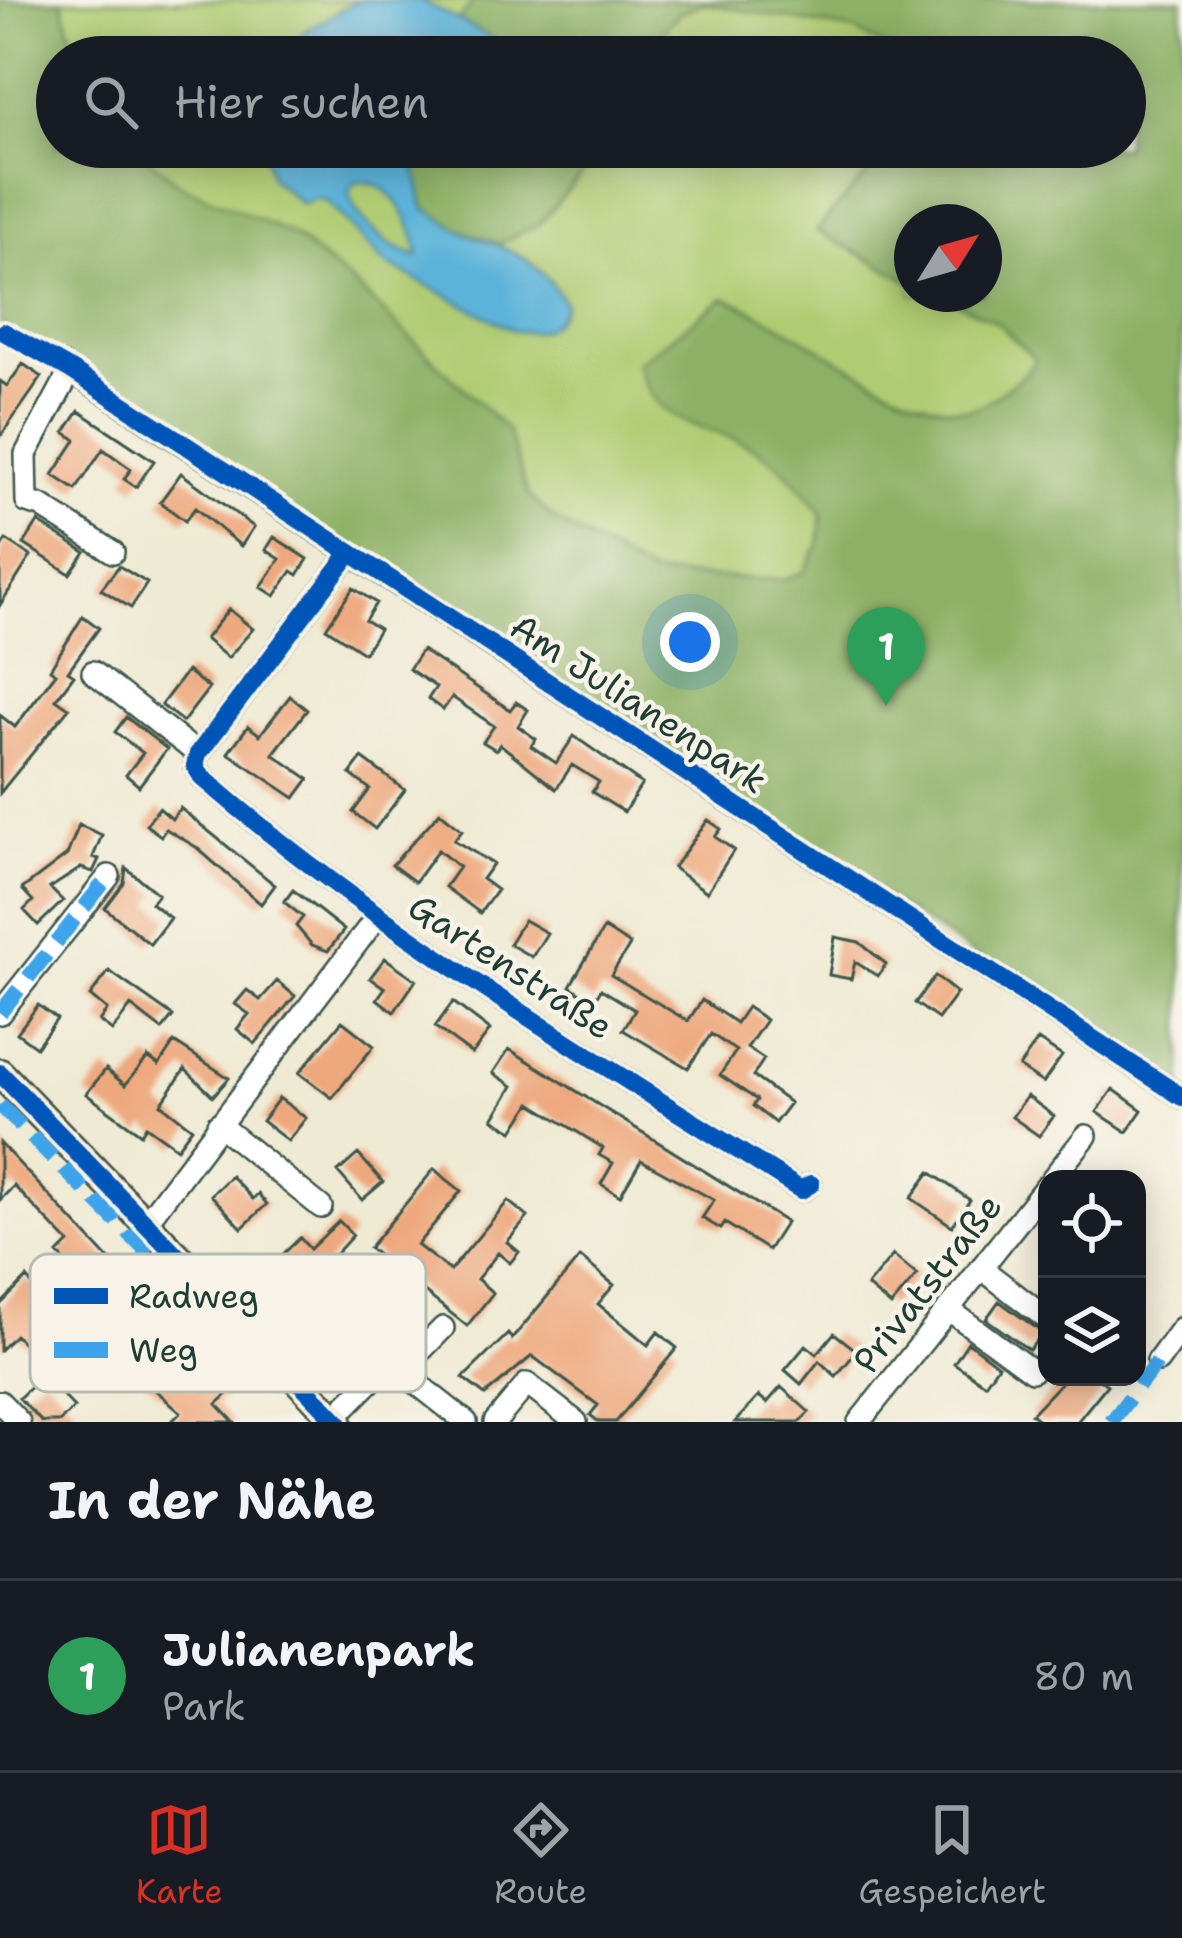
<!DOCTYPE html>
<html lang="de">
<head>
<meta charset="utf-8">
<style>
	:root { --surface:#171b24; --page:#20242c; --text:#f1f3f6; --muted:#9ea1a6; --line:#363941; --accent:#d93025 }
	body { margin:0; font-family:"Shantell Sans",sans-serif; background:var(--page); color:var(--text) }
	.controls { position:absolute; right:36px; bottom:36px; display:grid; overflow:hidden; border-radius:24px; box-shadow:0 6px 30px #0003 }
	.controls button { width:108px; height:108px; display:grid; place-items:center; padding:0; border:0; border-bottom:3px solid var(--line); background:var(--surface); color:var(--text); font:60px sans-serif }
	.compass { position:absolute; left:894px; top:204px; width:108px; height:108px; border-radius:50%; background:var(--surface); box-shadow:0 6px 30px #0003; rotate:53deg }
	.you { position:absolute; left:690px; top:642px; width:42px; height:42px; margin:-30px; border:9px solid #fff; border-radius:50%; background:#1a73e8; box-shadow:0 0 0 18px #1a73e833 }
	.badge { display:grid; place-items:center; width:78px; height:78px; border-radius:50%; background:var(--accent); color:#fff; font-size:39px; font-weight:700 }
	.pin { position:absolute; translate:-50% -99px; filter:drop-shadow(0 3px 6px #0008) }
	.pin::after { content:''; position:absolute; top:63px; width:42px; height:36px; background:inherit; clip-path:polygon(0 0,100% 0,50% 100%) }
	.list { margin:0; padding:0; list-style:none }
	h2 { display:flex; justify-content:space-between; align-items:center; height:156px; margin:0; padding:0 48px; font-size:51px }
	h2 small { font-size:39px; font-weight:400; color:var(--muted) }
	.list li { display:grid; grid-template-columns:78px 1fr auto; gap:36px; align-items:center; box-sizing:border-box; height:192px; padding:0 48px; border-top:3px solid var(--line) }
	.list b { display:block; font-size:45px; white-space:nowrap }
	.list p { margin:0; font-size:39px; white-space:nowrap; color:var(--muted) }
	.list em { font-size:39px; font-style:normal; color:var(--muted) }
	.icon { flex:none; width:66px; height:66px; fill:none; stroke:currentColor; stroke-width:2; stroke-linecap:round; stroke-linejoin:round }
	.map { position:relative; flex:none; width:1182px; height:1422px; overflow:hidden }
	.search { position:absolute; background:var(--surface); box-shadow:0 6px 30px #0003; left:36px; right:36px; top:36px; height:132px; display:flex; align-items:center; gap:30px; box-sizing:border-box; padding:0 42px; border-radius:66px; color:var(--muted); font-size:45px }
	.sheet { height:348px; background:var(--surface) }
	nav { display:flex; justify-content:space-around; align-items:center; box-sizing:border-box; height:168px; border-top:3px solid var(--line); background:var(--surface); font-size:33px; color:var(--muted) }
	nav a { display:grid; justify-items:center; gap:6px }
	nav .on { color:var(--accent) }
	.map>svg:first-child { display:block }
	.green { fill:#b0cc73; stroke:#688454; stroke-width:3; fill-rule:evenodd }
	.forest { fill:#8cb065; stroke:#56764c; stroke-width:3 }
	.water { fill:#5cb3d9; stroke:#3e7886; stroke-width:3; fill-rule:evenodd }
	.building { fill:#eea87d }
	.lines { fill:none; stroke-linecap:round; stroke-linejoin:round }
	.minor-casing { stroke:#3e574c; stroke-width:26 }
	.major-casing { stroke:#3e574c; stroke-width:32 }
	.minor { stroke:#fff; stroke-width:21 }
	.major { stroke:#fbbb8c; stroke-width:27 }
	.quiet { stroke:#3da4eb; stroke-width:15; stroke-dasharray:30 15; stroke-linecap:butt }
	.cycleway-casing { stroke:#f7f3e8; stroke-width:26 }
	.cycleway { stroke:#0057b8; stroke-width:18 }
	.labels { text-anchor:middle; stroke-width:9; stroke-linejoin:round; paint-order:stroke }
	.street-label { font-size:36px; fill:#1f3d34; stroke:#f7f3e8 }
	.key { fill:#f7f3e8; stroke:#b6bcb2; stroke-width:3 }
	.key-label { font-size:33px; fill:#1f3d34 }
</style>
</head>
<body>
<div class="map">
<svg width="1182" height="1422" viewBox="0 0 1182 1422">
	<rect width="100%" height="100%" fill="#f7f3e8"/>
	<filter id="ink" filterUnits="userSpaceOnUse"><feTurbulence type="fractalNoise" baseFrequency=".00833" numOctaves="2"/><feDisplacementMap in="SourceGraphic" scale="24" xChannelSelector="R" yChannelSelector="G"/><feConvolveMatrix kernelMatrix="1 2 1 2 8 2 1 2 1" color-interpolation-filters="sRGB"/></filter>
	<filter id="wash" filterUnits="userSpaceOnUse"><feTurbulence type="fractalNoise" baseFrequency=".004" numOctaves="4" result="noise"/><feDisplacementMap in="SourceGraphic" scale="48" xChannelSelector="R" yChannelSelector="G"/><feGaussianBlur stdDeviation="2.7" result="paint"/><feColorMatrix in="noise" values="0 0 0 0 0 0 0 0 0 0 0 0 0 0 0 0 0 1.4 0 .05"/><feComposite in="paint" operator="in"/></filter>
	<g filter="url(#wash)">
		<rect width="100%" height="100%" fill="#efead3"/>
		<path class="green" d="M 0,0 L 1182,0 L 1182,1090 L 0,323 ZM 57,57 L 1125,57 L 1125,147 L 57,147 ZM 912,222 L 984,222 L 984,294 L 912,294 Z"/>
		<path class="forest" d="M 0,0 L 62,0 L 77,57 L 57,57 L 57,147 L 135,147 L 179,184 L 291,234 L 356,286 L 508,431 L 528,495 L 555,520 L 651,575 L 783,580 L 804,572 L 819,544 L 822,514 C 803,489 782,463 754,448 C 700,420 658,431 637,363 L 724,298 C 791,321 902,415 969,409 C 983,408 997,394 1009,386 C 1020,378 1028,372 1035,360 L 999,324 L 941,294 L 984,294 L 984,222 L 912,222 L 912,282 L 817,231 C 838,201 868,178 891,147 L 1125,147 L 1125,57 L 902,57 L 855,31 L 704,3 L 680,13 L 653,41 L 646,57 L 511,57 L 491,38 L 459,21 L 474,0 L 1182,0 L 1182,1090 L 0,323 Z
			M 412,147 L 605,147 L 539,224 L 499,244 L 461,231 L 424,208 Z"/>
		<path class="water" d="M 358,0 L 420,0 L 492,38 L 511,57 L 283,57 L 304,32 Z
			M 262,147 L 412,147 L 424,208 C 439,215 451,227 466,233 C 511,250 541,259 565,304 C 555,328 541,334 515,331 L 386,264 L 327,202 L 317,198 L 302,204 L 271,178 ZM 356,182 C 394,178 414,226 419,256 C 393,251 353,219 349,192 Z"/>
		<g id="blocks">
			<path class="building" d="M 23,364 L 42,377 L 0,437 L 0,381 L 7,386 Z
				M 79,411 L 154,461 L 136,487 L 124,479 L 131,469 L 103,449 L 76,490 L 53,475 L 76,440 L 65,432 Z
				M 181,473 L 254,527 L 241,546 L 195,508 L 185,521 L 160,502 Z
				M 38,522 L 85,552 L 70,574 L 24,544 Z
				M 274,537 L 308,559 L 298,575 L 292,571 L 275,596 L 261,587 L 280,559 L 266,550 Z
				M 6,540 L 31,556 L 0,605 L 0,549 Z
				M 119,566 L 147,583 L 131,608 L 101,589 Z
				M 353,588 L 376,603 L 365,620 L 379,629 L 364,653 L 326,628 Z
				M 229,609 L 253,629 L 228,658 L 205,639 Z
				M 83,616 L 99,628 L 68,671 L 74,675 L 56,699 L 69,708 L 0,793 L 0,715 L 15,727 L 56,673 L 50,669 Z
				M 422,650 L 510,710 L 516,702 L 528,710 L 518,726 L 536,739 L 531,746 L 556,763 L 574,736 L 642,784 L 624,812 L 592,792 L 599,782 L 572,765 L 556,789 L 500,744 L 496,750 L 483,742 L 494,726 L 452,697 L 443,710 L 428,699 L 436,687 L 409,669 Z
				M 187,671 L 209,688 L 183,722 L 161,705 Z
				M 290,696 L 307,710 L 273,754 L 309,779 L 295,798 L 228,753 L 248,726 L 260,735 Z
				M 126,717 L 167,749 L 139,786 L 126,775 L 143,753 L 115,732 Z
				M 362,758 L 405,790 L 375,829 L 353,812 L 370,789 L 350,774 Z
				M 159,808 L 172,819 L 180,808 L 275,885 L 261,904 L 196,847 L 166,829 L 161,836 L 146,825 Z
				M 440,812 L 462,830 L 454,840 L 493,864 L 482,879 L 497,890 L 480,913 L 445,887 L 459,867 L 438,850 L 415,882 L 392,865 Z
				M 708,820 L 721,829 L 715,837 L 734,850 L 707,892 L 673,868 Z
				M 79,825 L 102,835 L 93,857 L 99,859 L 93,872 L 81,868 L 50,888 L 63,901 L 38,925 L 24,910 L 33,901 L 22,889 L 67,855 Z
				M 126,868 L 158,894 L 151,903 L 170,918 L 150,944 L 105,908 L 124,883 Z
				M 293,890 L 344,930 L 328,951 L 312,945 L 296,926 L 303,917 L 284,902 Z
				M 524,920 L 547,933 L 532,957 L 509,944 Z
				M 604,928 L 630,945 L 611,975 L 688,1021 L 702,1000 L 736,1023 L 747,1007 L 766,1020 L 747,1048 L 764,1059 L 753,1076 L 790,1103 L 775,1123 L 753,1106 L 757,1100 L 720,1075 L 736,1051 L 711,1034 L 688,1068 L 623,1030 L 635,1010 L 601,989 L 593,1002 L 570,986 Z
				M 835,937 L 859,942 L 886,964 L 878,976 L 855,962 L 851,979 L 829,975 Z
				M 385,958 L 416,980 L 394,1012 L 377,999 L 385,988 L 370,978 Z
				M 109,971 L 173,1016 L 162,1030 L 131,1006 L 112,1031 L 99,1021 L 107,1010 L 90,996 Z
				M 935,976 L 957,993 L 938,1019 L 915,1003 Z
				M 277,981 L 295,996 L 255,1044 L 237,1029 L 249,1014 L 235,1004 L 247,990 L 260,1000 Z
				M 453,1002 L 490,1030 L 472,1054 L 435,1027 Z
				M 38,1005 L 57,1019 L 36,1047 L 17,1033 Z
				M 342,1021 L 374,1046 L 332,1098 L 299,1073 Z
				M 1038,1040 L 1062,1056 L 1043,1083 L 1019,1067 Z
				M 174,1042 L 229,1078 L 213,1096 L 185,1069 L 161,1104 L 192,1128 L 177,1148 L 146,1126 L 141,1134 L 86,1094 L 106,1069 L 125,1085 L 148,1057 L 159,1065 Z
				M 509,1049 L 786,1222 L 768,1250 L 725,1223 L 721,1229 L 702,1218 L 714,1200 L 641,1160 L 620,1196 L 601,1184 L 613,1163 L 599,1155 L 603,1148 L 531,1103 L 513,1131 L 493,1119 L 513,1086 L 493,1073 Z
				M 1113,1089 L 1142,1110 L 1127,1132 L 1097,1112 Z
				M 1027,1096 L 1054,1116 L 1039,1136 L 1012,1117 Z
				M 279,1098 L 306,1118 L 288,1141 L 262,1121 Z
				M 0,1143 L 116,1267 L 93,1290 L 58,1254 L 69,1243 L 14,1186 L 0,1200 Z
				M 358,1154 L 383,1182 L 362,1200 L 338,1172 Z
				M 434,1169 L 461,1191 L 417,1245 L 450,1271 L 508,1201 L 528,1217 L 507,1242 L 519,1252 L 510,1263 L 498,1253 L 477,1279 L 493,1293 L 467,1326 L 369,1248 Z
				M 930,1172 L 970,1200 L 952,1226 L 911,1198 Z
				M 231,1176 L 253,1199 L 258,1194 L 267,1204 L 242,1228 L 211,1195 Z
				M 339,1221 L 353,1235 L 323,1268 L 371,1317 L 350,1338 L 280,1257 L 300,1238 L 310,1249 Z
				M 893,1255 L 917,1275 L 891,1306 L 867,1286 Z
				M 580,1257 L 614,1285 L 598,1304 L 648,1345 L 658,1332 L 677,1348 L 616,1422 L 599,1422 L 590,1415 L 598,1405 L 532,1356 L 485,1395 L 463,1378 L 508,1334 L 512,1339 Z
				M 27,1278 L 63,1325 L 34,1354 L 15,1335 L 0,1350 L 0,1305 Z
				M 999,1301 L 1043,1333 L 1029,1350 L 986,1319 Z
				M 834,1333 L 857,1351 L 836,1376 L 819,1361 L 801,1384 L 785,1370 L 806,1345 L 817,1354 Z
				M 968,1342 L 998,1365 L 985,1384 L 954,1363 Z
				M 175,1343 L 191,1361 L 185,1366 L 205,1390 L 216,1379 L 229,1393 L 217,1404 L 234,1422 L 171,1422 L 181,1412 L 139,1376 Z
				M 43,1375 L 74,1408 L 59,1422 L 42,1422 L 19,1398 Z
				M 1066,1377 L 1097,1377 L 1107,1385 L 1077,1422 L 1041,1422 L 1031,1414 Z
				M 781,1387 L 809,1412 L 800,1422 L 735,1422 L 759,1396 L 767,1403 Z"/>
		</g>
	</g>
	<g filter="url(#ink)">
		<use href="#blocks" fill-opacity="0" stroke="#3e574c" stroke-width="3"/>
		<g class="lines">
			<defs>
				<path id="minor" d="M 61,364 L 1182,1097
					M 71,370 L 26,454 L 27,502 L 41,506 L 113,552
					M 350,553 L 198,754 L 195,766 L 202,777 C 386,937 596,1059 801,1190 L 811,1184
					M 93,672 L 198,754
					M 0,1013 L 109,876
					M 218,1124 L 321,1207
					M 1052,1179 L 1086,1136
					M 144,1225 L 376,918
					M 981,1268 L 1047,1319
					M 948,1309 L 1032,1371
					M 1158,1361 L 1182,1328
					M 401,1371 L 466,1422
					M 0,1402 L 19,1422
					M 334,1418 L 390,1362 L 401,1371 L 443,1328
					M 495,1422 L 527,1384 L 576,1422
					M 859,1422 L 1047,1185"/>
				<path id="major" d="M 0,1073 L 338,1422"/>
			</defs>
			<use href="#minor" class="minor-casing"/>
			<use href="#major" class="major-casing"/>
			<use href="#minor" class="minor"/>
			<use href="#major" class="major"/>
			<path class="quiet" d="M 0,1013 L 109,876
				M 0,1105 L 229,1334
				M 1111,1422 L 1158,1361"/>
			<defs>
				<path id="cycleway" d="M 4,332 L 71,370 L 1182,1097
					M 350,553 L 198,754 L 195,766 L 202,777 C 386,937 596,1059 801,1190 L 811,1184
					M 0,1073 L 338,1422"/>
			</defs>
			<use href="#cycleway" class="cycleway-casing"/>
			<use href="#cycleway" class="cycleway"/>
		</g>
	</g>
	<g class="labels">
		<g class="street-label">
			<text transform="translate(639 703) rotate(33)" y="13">Am Julianenpark</text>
			<text transform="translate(511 966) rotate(33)" y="13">Gartenstraße</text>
			<text transform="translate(927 1283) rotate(-52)" y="13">Privatstraße</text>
		</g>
	</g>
	<rect x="30" y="1254" width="396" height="138" rx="18" class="key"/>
	<rect x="54" y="1288" width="54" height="16" fill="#0057b8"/>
	<rect x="54" y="1342" width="54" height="16" fill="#3da4eb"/>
	<g class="key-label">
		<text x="129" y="1308">Radweg</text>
		<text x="129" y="1362">Weg</text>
	</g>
</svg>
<div class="controls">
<button><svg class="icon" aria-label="locate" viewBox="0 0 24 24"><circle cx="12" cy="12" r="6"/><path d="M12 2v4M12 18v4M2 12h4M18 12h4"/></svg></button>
<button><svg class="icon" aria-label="layers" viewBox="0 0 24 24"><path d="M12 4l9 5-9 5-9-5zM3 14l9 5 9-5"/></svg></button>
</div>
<svg class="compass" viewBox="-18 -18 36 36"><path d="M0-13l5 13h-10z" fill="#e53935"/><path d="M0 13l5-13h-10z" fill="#9ea1a6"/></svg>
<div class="you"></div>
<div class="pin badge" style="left:886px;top:706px;background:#2e9e5b">1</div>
<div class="search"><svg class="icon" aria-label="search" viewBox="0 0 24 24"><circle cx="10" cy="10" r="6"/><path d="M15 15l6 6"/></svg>Hier suchen</div>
</div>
<section class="sheet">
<h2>In der Nähe<small></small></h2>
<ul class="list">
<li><span class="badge" style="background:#2e9e5b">1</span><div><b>Julianenpark</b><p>Park</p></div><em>80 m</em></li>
</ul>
</section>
<nav>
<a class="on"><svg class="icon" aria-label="map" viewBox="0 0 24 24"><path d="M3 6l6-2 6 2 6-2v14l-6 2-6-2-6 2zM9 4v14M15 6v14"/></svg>Karte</a>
<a><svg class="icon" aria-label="directions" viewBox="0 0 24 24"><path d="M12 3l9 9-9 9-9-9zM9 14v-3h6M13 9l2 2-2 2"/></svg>Route</a>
<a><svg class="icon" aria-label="saved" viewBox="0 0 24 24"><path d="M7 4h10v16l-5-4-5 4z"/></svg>Gespeichert</a>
</nav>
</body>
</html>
